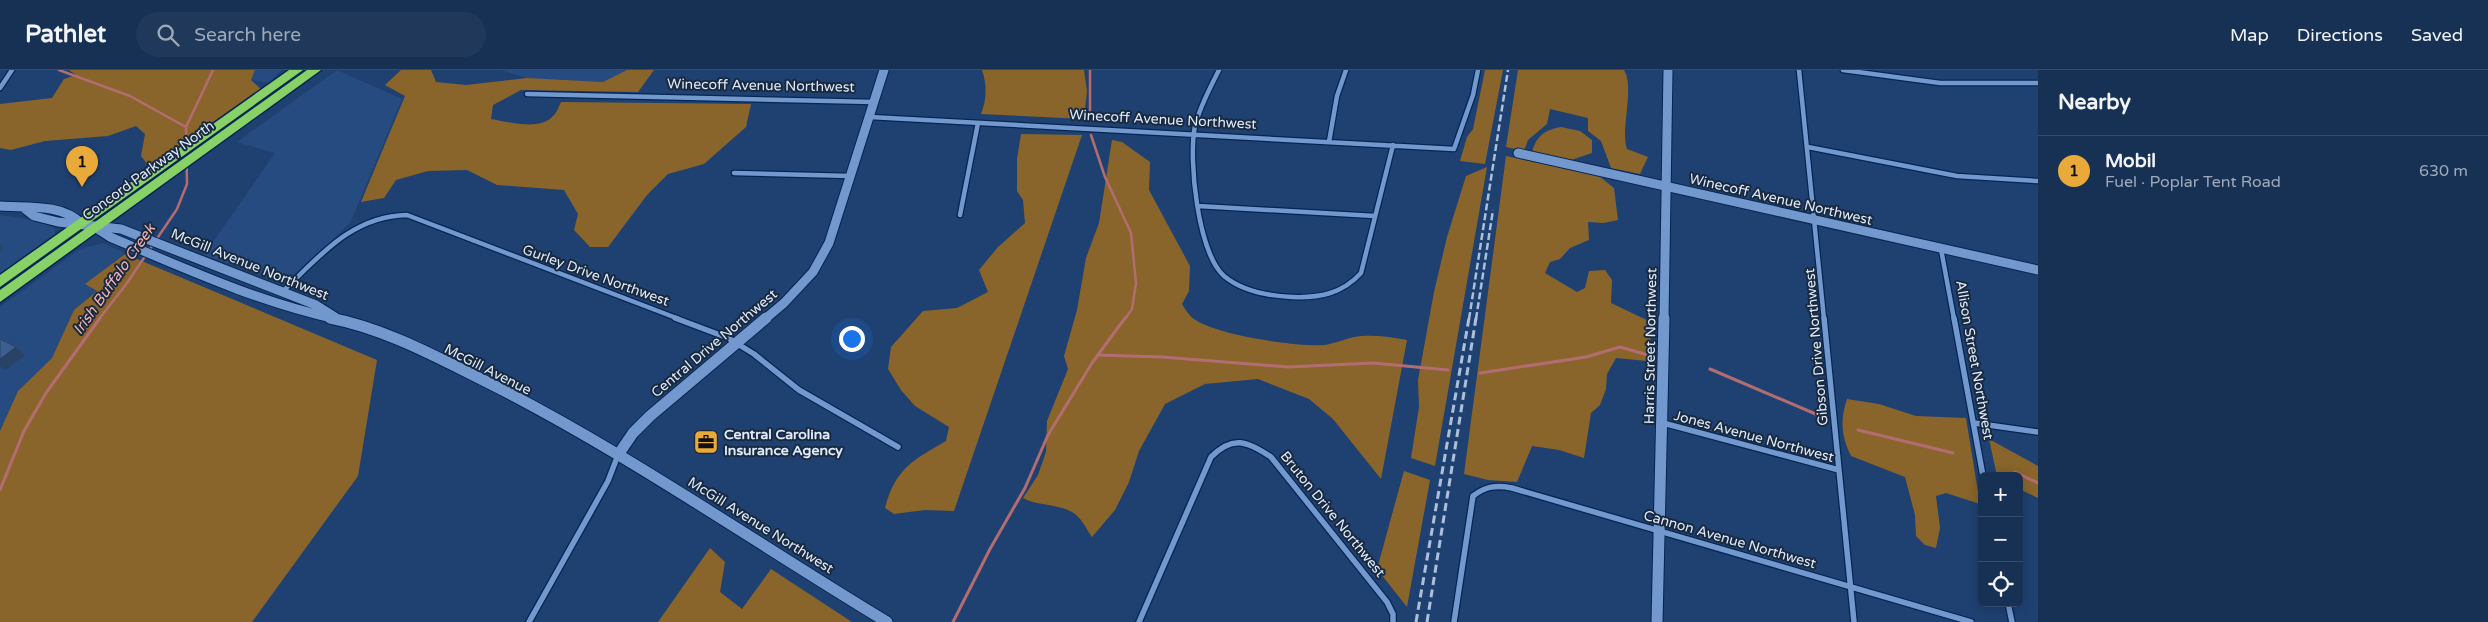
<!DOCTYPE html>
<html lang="en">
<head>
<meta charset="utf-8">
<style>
	:root { --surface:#173155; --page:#20395b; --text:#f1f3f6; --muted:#9ea9b9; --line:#364c6c; --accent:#eaaa39 }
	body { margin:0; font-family:"Varela Round",sans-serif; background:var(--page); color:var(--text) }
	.controls { position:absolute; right:15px; bottom:15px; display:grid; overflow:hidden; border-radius:8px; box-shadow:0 2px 12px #0003 }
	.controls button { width:45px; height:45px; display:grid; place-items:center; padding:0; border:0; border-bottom:1px solid var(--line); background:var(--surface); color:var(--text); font:25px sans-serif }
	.you { position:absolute; left:851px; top:268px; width:18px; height:18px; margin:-12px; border:4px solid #fff; border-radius:50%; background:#1a73e8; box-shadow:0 0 0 8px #1a73e833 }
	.badge { display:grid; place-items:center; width:32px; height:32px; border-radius:50%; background:var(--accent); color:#111; font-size:16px; font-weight:700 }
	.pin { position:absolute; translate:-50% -41px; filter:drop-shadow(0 1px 2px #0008) }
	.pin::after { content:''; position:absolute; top:26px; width:18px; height:15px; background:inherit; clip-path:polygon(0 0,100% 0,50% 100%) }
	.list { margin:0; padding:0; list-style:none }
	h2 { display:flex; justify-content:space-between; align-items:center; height:65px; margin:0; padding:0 20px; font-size:21px }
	h2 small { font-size:16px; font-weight:400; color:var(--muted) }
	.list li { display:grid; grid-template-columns:32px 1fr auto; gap:15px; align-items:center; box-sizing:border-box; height:70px; padding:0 20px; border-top:1px solid var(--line) }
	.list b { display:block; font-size:19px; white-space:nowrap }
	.list p { margin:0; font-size:16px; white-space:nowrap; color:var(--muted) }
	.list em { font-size:16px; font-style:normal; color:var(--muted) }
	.icon { flex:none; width:28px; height:28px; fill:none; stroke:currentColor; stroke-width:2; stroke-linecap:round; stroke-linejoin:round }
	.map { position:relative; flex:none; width:2038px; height:552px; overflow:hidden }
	header { display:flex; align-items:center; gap:30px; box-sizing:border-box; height:70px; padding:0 25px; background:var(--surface); border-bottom:1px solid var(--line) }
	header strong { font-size:24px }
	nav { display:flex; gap:28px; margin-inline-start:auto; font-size:18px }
	.search { width:350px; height:45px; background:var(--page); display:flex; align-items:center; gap:12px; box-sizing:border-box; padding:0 18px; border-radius:28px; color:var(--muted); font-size:19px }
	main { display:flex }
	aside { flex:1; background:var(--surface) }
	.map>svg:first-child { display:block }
	.built { fill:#264b81 }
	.green { fill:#89652b }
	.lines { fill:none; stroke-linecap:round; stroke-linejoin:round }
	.stream-far1 { stroke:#b36d70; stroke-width:2.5 }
	.stream { stroke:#b36d70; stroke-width:3 }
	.street-far1-casing { stroke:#042653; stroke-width:7 }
	.street-casing { stroke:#042653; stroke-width:8 }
	.secondary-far1-casing { stroke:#042653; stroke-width:11 }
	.secondary-casing { stroke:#042653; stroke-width:13 }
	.highway-casing { stroke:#042653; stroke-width:3 }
	.street-far1 { stroke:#7298ce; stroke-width:4.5 }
	.street { stroke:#7298ce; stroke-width:5.5 }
	.secondary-far1 { stroke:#7298ce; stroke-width:9 }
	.secondary { stroke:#7298ce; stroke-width:11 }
	.highway { fill:#87d167; fill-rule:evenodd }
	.rail-far1 { stroke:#adbfd9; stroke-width:2.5; stroke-dasharray:7 3; stroke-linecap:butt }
	.rail { stroke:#adbfd9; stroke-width:3; stroke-dasharray:8 4.5; stroke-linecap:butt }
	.shaded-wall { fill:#294265 }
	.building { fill:#3b5f90; stroke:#294265 }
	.labels { text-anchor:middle; stroke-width:4; stroke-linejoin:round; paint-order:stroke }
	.street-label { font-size:14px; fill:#dfebfd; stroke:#19293e }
	.poi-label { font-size:14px; font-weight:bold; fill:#dfebfd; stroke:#19293e; text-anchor:start }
	.water-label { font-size:15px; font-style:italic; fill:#f3b5b7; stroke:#19293e }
</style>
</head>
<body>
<header>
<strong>Pathlet</strong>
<div class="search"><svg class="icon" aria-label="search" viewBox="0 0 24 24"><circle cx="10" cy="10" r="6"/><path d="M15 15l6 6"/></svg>Search here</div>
<nav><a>Map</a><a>Directions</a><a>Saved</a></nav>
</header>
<main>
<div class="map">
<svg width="2038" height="552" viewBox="0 0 2038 552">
	<rect width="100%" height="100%" fill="#1f4171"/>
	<path class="built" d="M 255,0 L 281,0 L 269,13 L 251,10 Z
		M 337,0 L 402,29 L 350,153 L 286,214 L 204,185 L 275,83 L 237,72 Z
		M 501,0 L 627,0 L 604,12 L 527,8 Z
		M 0,145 L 39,151 L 55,159 L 55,167 L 0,206 Z
		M 103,173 L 125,183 L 86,214 L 97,221 L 74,240 L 52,288 L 18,321 L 0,361 L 0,237 L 80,179 Z"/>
	<path class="green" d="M 69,0 L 255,0 L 251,10 L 262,20 L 151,99 L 141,86 L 145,64 L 136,56 L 108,66 L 45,71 L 11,80 L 0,78 L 0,34 L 52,28 L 64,9 L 76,5 Z
		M 401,0 L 431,0 L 436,12 L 466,15 L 527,8 L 603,12 L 627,0 L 654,0 L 638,22 L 521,20 L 493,35 L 491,49 C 508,52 540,61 553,46 C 557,43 559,36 561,32 L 751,34 L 746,57 L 704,94 L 668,104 L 647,125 L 608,177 L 590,177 L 574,160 L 578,144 L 564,120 L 497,115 L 467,100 L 428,101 L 396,110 L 384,128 L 361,132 L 405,26 L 385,15 Z
		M 982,0 L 1084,0 L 1087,21 L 1084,49 L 981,44 C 987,29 987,15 982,0 Z
		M 1485,0 L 1503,0 L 1485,94 L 1460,91 L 1467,67 L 1473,59 Z
		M 1518,0 L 1624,0 C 1635,18 1620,59 1627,79 L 1648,87 L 1640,104 L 1611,98 L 1601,71 L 1588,61 L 1588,48 L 1550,39 L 1547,54 L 1528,70 L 1524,81 L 1506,77 Z
		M 1561,57 L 1580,61 L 1592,70 L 1592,83 L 1571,90 L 1532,82 C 1537,65 1545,60 1561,57 Z
		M 1021,64 L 1082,65 L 954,441 L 925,440 L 894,444 L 885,438 C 895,399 913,390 946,371 L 949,357 L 915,336 L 901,320 L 888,299 L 891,277 L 923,241 L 957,238 L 988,222 L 979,200 L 998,177 L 1025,153 L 1023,130 L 1017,121 L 1017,89 Z
		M 1112,70 L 1122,72 L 1150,92 L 1149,120 L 1190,196 L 1189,221 L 1182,234 C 1185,239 1189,246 1194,249 C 1216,265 1296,277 1324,275 C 1334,274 1344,269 1354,267 C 1371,264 1390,267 1407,270 L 1381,409 L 1333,349 L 1309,329 L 1258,309 L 1205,314 L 1165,334 L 1139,381 L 1129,412 L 1115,440 L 1092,467 C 1087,460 1082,449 1075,444 C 1060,433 1039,437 1023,428 L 1038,405 L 1046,382 L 1047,351 L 1068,299 L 1064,286 L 1077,240 L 1086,188 L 1099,153 Z
		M 1506,86 L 1599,106 L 1614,118 L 1618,150 L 1604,153 L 1588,152 L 1589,170 L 1570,178 L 1560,189 L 1550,192 L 1545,203 L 1577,222 L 1585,218 L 1589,201 L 1605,200 L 1612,210 L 1611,233 L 1653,253 L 1647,291 L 1616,288 L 1607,304 L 1606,319 L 1600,335 L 1591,343 L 1584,388 L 1559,380 L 1532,376 L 1517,412 L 1488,410 L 1464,404 Z
		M 1487,97 L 1435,396 L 1411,388 L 1419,337 L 1418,310 L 1434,222 L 1447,167 L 1466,106 Z
		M 125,184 L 377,290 L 358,406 L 252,552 L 0,552 L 0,361 L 18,321 L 52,288 L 74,240 L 97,221 L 85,214 Z
		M 1847,329 L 1879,334 L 1916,346 L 1966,348 L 1980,434 L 1946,423 L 1936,426 L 1940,458 L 1936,478 L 1925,475 L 1916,466 L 1915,445 L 1905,407 L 1851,386 C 1841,366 1840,350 1847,329 Z
		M 1989,369 L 2038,396 L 2038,428 L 2019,419 L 2019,406 L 1997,406 Z
		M 1404,401 L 1430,410 L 1407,537 L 1377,499 Z
		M 710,478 L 725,492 L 720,522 L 742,539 L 771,499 L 852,552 L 658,552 Z"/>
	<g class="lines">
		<path class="stream-far1" d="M 59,0 L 130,26 L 186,57
			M 1090,0 L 1090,48
			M 1091,65 L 1105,107 L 1131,163 L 1136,213 L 1132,239 L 1125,249
			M 99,249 L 127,213 L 177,139 L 187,114 L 186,57 L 213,0"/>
		<path class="stream" d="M 1099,285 L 1162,287 L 1288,297 L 1373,293 L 1448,300
			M 1710,299 L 1825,348
			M 1480,303 L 1586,287 L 1620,277 L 1655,287
			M 1858,360 L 1953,383
			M 2015,402 L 2038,413
			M 0,420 L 24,361 L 46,323 L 100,248
			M 953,552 L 990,479 L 1025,418 L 1048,365 L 1092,293 L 1125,248"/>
		<defs>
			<path id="street-far1" d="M 1219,0 C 1210,18 1200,36 1195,56 C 1188,89 1198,183 1224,206 C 1242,221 1269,226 1292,227 C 1319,228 1342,224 1361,203 L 1393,75
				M 1799,0 L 1824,249
				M 1843,0 L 1940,13 L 2038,13
				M 0,18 L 12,0
				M 527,24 L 874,32
				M 870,47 L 1454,79 L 1473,25 L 1478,0
				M 1329,72 L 1337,26 L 1346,0
				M 1808,77 L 1957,106 L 2038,111
				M 734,103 L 851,106
				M 1198,136 L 1375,146
				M 960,145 L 978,53
				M 1941,179 L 1954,249
				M 283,221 C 320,186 352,146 407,145 L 679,249"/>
			<path id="street" d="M 675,248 L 728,268 L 754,284 L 799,320 L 898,377
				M 1824,248 L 1854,552
				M 1954,248 L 1983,406
				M 1663,353 L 1839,400
				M 1974,353 L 2038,362
				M 2008,533 L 2012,552
				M 529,552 L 608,411 L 618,385
				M 1139,552 L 1211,387 C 1233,365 1247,371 1271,387 L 1387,532 L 1393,544 L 1393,552
				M 1454,552 L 1473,426 C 1486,416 1496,415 1512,418 L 1971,552"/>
			<path id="secondary-far1" d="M 1518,83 L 2038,200
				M 0,136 C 27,138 61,133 82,154
				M 25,139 L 34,146 L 58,152 L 121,159 L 316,235 L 335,247
				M 96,158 L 110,167 C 184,198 258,232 336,249
				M 765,249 L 784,233 L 813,202 L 829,173 L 884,0
				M 1664,249 L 1668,0"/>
			<path id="secondary" d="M 330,248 C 382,258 431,284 477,307 C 620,378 751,470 887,552
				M 618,385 L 633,363 L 650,346 L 766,248
				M 1657,552 L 1664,248"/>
			<path id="highway" d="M 289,0 L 303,0 L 0,217 L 0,205 Z
				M 307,0 L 321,0 L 0,232 L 0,220 Z"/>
		</defs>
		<use href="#street-far1" class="street-far1-casing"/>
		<use href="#street" class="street-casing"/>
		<use href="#secondary-far1" class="secondary-far1-casing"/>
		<use href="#secondary" class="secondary-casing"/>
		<use href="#highway" class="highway-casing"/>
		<use href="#street-far1" class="street-far1"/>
		<use href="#street" class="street"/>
		<use href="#secondary-far1" class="secondary-far1"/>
		<use href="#secondary" class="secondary"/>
		<use href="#highway" class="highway"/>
		<path class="rail-far1" d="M 1469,249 L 1508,0
			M 1476,249 L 1493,140"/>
		<path class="rail" d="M 1416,552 L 1469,248
			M 1427,552 L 1476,248"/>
	</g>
	<path class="shaded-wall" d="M 0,174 L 2,176 L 0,182 Z
		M 16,277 L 25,285 L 5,300 L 0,296 L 0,289 Z"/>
	<path class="building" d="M 0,269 L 16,277 L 0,289 Z"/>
	<defs>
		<symbol id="office-square" viewBox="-11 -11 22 22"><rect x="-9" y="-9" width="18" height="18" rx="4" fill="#eaaa39" stroke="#19293e"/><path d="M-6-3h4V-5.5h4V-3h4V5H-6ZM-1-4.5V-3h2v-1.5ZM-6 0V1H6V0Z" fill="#111"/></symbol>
	</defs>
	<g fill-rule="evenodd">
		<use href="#office-square" x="692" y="358" width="28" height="28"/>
	</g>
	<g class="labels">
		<g class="street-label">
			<text transform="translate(761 15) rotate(1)" y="5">Winecoff Avenue Northwest</text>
			<text transform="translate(1163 49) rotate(3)" y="5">Winecoff Avenue Northwest</text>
			<text transform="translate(148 100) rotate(-36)" y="5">Concord Parkway North</text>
			<text transform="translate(1781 129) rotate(13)" y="5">Winecoff Avenue Northwest</text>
			<text transform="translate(250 194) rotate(22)" y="5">McGill Avenue Northwest</text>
			<text transform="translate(596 205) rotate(20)" y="5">Gurley Drive Northwest</text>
			<text transform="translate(714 273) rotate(-40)" y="5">Central Drive Northwest</text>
			<text transform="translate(1650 276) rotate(-89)" y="5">Harris Street Northwest</text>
			<text transform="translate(1816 277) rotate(-95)" y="5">Gibson Drive Northwest</text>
			<text transform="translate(1975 290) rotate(80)" y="5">Allison Street Northwest</text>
			<text transform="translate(488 299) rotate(27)" y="5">McGill Avenue</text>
			<text transform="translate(1754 366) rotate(15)" y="5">Jones Avenue Northwest</text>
			<text transform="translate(1333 444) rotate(51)" y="5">Bruton Drive Northwest</text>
			<text transform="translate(761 455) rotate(32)" y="5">McGill Avenue Northwest</text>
			<text transform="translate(1730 469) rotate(16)" y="5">Cannon Avenue Northwest</text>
		</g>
		<g class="poi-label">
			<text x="724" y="369">Central Carolina<tspan x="724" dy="16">Insurance Agency</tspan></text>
		</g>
		<g class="water-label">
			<text transform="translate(114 209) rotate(-55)" y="5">Irish Buffalo Creek</text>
		</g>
	</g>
</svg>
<div class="controls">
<button>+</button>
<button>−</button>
<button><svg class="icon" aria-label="locate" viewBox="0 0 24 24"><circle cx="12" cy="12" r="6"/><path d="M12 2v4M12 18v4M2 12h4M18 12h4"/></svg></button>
</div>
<div class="you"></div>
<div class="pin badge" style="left:82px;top:117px">1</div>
</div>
<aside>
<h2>Nearby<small></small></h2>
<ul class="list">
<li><span class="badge">1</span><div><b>Mobil</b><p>Fuel · Poplar Tent Road</p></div><em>630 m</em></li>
</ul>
</aside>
</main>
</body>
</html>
